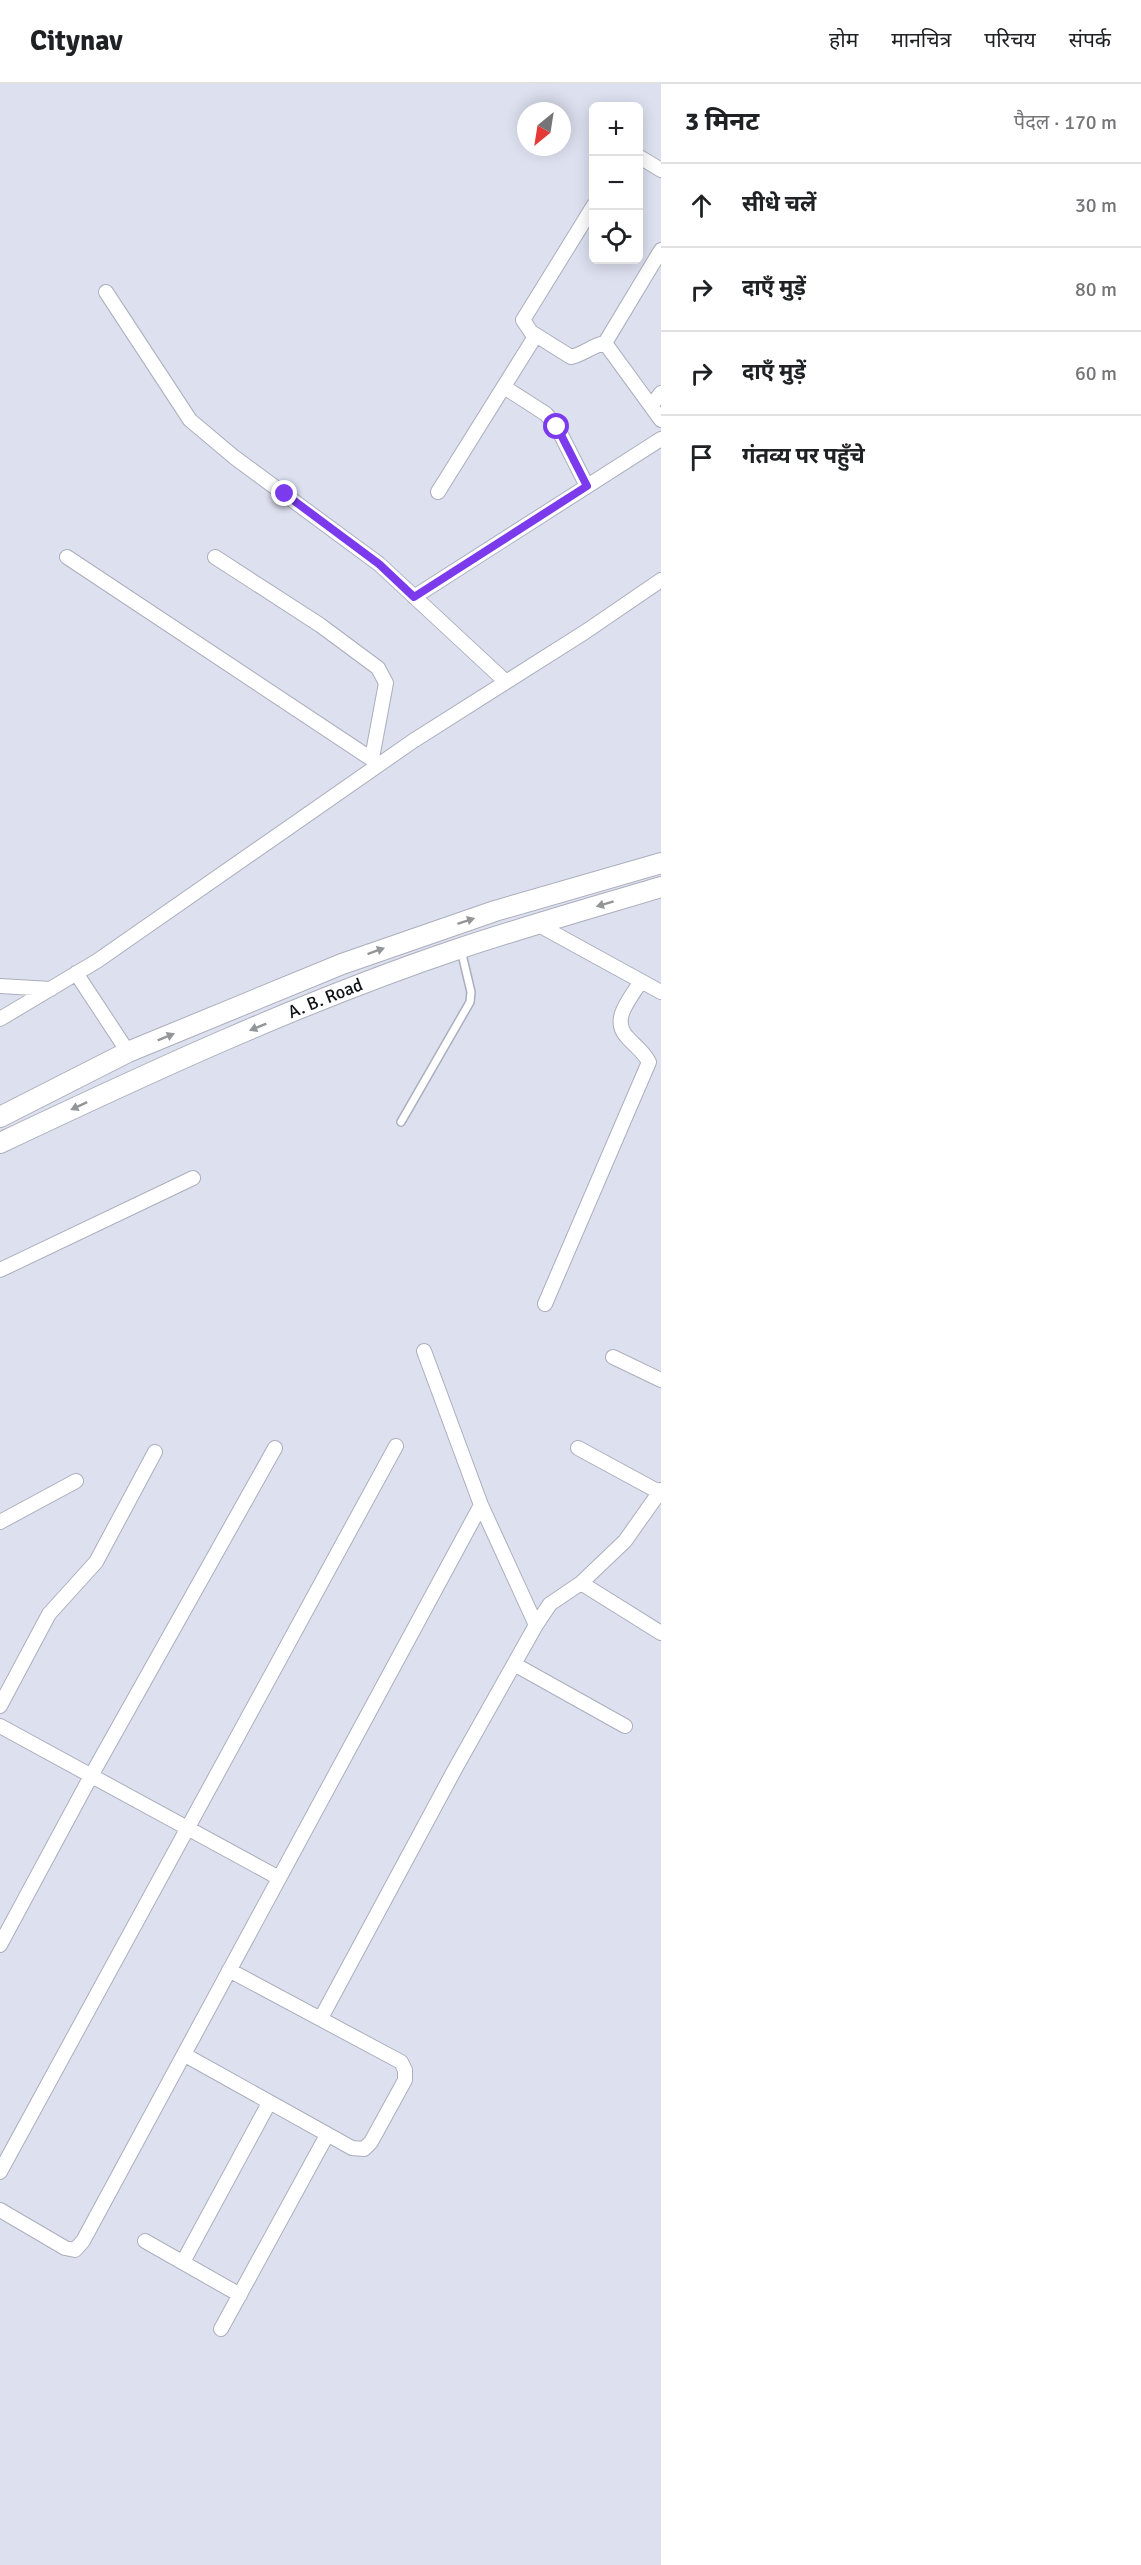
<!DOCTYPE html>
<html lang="hi">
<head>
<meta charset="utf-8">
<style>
	:root { --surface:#fff; --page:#f2f2f2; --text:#202124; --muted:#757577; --line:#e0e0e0 }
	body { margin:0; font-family:Signika,"Noto Sans Devanagari",sans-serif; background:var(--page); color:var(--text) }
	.controls { position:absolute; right:18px; top:18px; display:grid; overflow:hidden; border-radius:9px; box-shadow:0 3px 15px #0003 }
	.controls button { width:54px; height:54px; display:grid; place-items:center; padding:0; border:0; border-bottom:2px solid var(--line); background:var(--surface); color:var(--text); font:30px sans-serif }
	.compass { position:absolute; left:517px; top:18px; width:54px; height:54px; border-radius:50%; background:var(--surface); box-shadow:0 3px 15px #0003; rotate:210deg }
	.stop { position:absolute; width:18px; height:18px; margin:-14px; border:4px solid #7c3aed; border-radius:50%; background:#fff }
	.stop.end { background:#7c3aed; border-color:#fff; box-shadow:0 2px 6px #0008 }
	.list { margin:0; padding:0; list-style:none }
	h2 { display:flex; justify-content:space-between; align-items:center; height:78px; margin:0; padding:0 24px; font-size:26px }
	h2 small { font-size:20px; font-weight:400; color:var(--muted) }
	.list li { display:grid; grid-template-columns:39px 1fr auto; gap:18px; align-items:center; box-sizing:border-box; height:84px; padding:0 24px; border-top:2px solid var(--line) }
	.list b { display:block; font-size:22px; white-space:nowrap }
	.list em { font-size:20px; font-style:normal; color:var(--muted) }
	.icon { flex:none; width:33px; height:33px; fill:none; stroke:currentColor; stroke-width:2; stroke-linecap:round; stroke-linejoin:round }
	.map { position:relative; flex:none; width:661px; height:2481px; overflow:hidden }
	header { display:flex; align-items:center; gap:36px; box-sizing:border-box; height:84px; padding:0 30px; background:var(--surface); border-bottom:2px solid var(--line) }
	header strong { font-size:28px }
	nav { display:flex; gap:33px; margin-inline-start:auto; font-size:21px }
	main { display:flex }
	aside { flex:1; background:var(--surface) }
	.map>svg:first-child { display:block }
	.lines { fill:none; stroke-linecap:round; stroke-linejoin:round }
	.service-casing { stroke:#abaebc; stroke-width:10 }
	.minor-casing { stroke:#abaebc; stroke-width:16 }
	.secondary-casing { stroke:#abaebc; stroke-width:22 }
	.service { stroke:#fff; stroke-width:7 }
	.minor { stroke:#fff; stroke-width:14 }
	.secondary { stroke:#fff; stroke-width:20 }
	.oneway { fill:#949598 }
	.route { stroke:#7c3aed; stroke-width:8 }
	.labels { text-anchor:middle; stroke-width:6; stroke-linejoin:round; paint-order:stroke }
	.street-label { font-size:18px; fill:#121319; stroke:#dde0ef }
</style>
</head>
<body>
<header>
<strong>Citynav</strong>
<nav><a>होम</a><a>मानचित्र</a><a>परिचय</a><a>संपर्क</a></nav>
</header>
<main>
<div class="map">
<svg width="661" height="2481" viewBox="0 0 661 2481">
	<rect width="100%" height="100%" fill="#dde0ef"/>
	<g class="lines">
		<defs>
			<path id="service" d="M 401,1038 L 470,918 L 471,908 L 461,866"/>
			<path id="minor" d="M 638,72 L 661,86
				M 594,121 L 523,236 L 531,248 L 571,273 C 584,270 593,261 605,259 L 661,336
				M 106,208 L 190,336 L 234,373 L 379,480 L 505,597
				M 605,259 L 661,166
				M 504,303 L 546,330 L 557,343 L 587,402
				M 651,322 L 661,309
				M 438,408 L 536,251
				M 67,473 L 379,680
				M 215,473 L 320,541 L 378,584 L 386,599 L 372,674
				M 414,513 L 661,355
				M 537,840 L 661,908
				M 76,889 L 128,968
				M 0,902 L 51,905
				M 0,935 L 97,877 L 413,657 L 585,548 L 661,496
				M 0,1186 L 193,1094
				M 545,1220 L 649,978 C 643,967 635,962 627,953 C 610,935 631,914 641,897
				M 424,1267 L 481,1421 L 536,1541
				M 613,1273 L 661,1296
				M 578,1364 L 661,1409
				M 0,1438 L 76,1397
				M 581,1499 L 661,1549
				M 514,1580 L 625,1642
				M 0,1622 L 49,1530 L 96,1478 L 155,1368
				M 0,1642 L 279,1794
				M 0,1861 L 91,1692 L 275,1364
				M 321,1934 L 455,1685 L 536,1541 L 550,1520 L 581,1499 L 625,1457 L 661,1406
				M 185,1971 L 352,2064 L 364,2065 L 371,2058 L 405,1996 L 405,1986 L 401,1978 L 229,1886
				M 0,2088 L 396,1362
				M 0,2126 L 65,2164 L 75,2166 L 83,2157 L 481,1421
				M 145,2157 L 240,2211
				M 183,2178 L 269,2019
				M 221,2245 L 327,2051"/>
			<g id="secondary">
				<path d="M 0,1033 L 128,968 L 342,880 L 495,827 L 661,779"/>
				<path id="s1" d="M 0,1059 C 150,988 303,917 461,864 C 527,842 594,823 661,803"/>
			</g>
		</defs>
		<use href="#service" class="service-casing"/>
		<use href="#minor" class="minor-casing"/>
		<use href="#secondary" class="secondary-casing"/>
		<use href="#service" class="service"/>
		<use href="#minor" class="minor"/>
		<use href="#secondary" class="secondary"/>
	</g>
	<defs><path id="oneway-solid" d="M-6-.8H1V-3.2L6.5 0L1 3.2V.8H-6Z" transform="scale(1.5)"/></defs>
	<g class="oneway">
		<use href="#oneway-solid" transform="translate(605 820) rotate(163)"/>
		<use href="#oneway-solid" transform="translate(466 837) rotate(-18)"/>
		<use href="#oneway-solid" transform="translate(376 867) rotate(-20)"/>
		<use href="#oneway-solid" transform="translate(258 943) rotate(158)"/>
		<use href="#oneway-solid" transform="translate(166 953) rotate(-22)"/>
		<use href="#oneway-solid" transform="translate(79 1022) rotate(155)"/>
	</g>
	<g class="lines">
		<path class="route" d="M 285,410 L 379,480 L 414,513 L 587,402 L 557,343"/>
	</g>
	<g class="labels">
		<g class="street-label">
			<text dy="6" stroke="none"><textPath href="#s1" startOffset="356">A. B. Road</textPath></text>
		</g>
	</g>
</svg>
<div class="controls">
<button>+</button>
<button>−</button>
<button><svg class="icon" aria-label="locate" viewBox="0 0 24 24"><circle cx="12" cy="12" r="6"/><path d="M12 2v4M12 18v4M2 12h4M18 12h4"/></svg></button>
</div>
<svg class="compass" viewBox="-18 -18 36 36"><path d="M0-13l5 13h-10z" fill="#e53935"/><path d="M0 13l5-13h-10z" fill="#757577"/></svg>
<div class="stop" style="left:557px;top:343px"></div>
<div class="stop end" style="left:285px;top:410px"></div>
</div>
<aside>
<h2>3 मिनट<small>पैदल · 170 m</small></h2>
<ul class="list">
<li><svg class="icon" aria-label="ahead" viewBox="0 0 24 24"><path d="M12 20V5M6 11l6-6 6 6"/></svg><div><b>सीधे चलें</b></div><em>30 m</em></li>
<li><svg class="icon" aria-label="right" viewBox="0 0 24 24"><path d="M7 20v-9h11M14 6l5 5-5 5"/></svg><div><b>दाएँ मुड़ें</b></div><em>80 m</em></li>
<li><svg class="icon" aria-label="right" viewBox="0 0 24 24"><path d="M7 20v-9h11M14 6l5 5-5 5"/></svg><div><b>दाएँ मुड़ें</b></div><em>60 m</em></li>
<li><svg class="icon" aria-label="arrive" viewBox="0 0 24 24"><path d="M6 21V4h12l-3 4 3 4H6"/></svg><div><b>गंतव्य पर पहुँचे</b></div></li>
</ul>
</aside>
</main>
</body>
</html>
